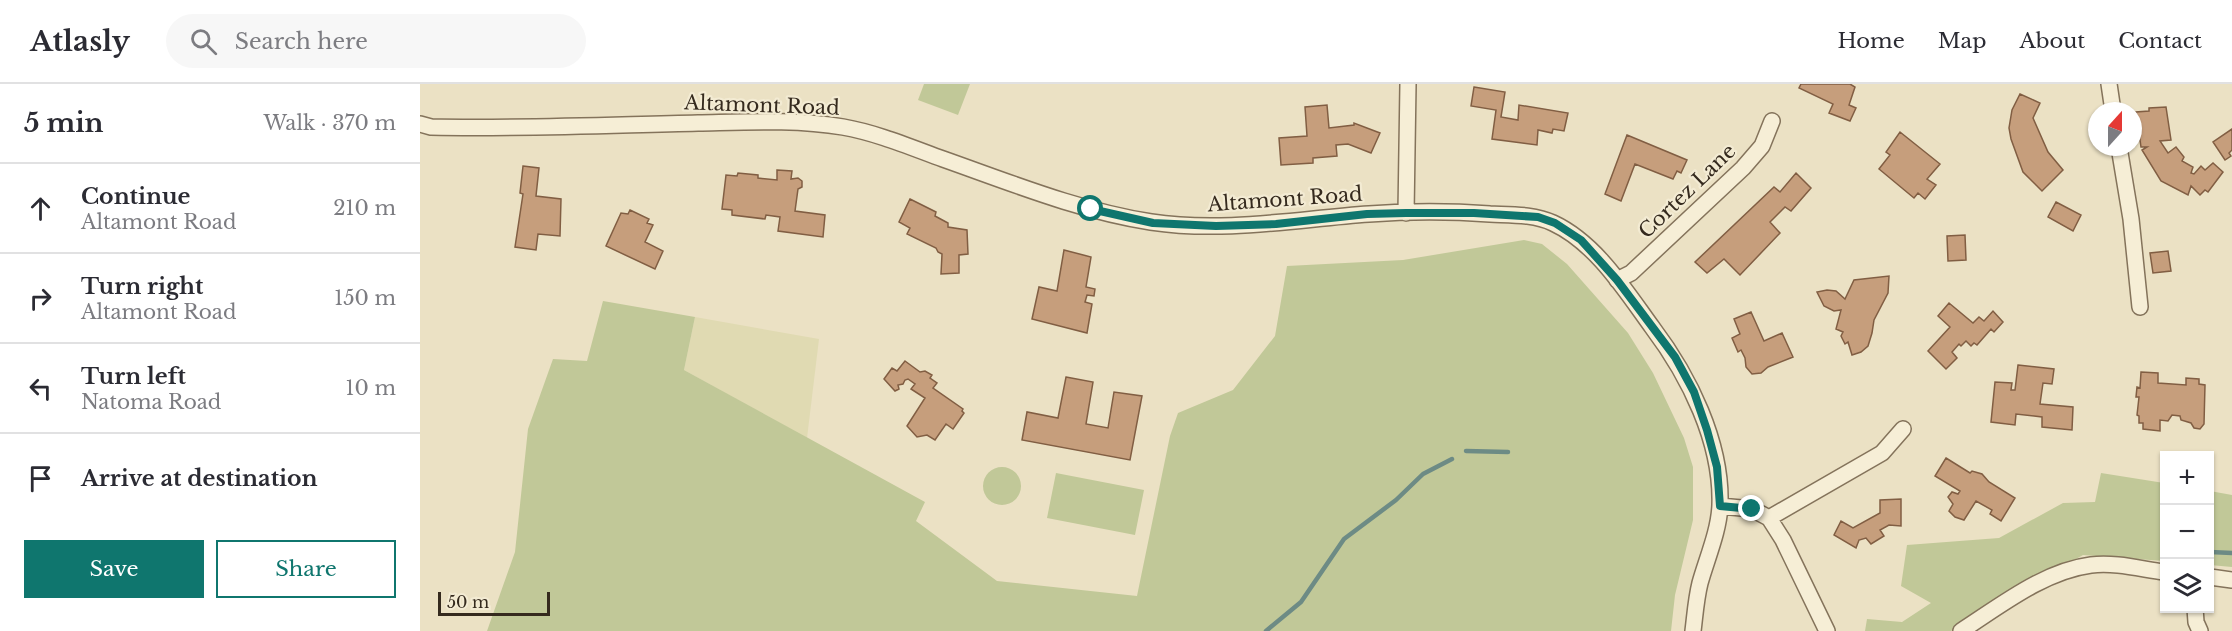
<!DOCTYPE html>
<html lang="en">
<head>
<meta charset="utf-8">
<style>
	:root { --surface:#fff; --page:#f7f7f7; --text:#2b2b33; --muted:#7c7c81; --line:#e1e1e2; --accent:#0f766e }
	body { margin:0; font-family:"Libre Baskerville",serif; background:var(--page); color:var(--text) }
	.controls { position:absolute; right:18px; bottom:18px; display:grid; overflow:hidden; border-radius:0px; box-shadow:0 2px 4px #0004 }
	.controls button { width:54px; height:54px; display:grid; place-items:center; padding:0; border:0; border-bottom:2px solid var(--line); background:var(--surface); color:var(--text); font:30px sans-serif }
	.compass { position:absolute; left:1668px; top:18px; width:54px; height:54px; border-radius:50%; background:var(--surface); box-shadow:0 2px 4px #0004; rotate:21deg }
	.scale { position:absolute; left:18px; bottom:15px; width:112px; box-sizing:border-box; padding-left:6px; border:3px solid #352a1e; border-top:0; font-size:16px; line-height:21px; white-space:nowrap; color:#352a1e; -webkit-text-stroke:4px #f3ebd3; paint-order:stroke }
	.stop { position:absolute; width:18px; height:18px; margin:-14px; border:4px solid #0f766e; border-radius:50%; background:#fff }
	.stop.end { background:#0f766e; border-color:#fff; box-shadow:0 2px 6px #0008 }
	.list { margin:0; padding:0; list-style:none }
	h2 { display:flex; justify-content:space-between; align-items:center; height:78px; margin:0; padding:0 24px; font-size:26px }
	h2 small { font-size:20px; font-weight:400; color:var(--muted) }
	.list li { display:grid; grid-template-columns:39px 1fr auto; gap:18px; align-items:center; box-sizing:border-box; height:90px; padding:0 24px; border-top:2px solid var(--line) }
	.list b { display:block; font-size:22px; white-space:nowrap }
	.list p { margin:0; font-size:20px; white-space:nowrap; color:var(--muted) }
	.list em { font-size:20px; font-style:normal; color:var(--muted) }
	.actions { display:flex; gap:12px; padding:18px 24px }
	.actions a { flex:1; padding:14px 0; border:2px solid var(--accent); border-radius:0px; text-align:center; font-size:21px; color:var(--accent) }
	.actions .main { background:var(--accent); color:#fff }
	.icon { flex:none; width:33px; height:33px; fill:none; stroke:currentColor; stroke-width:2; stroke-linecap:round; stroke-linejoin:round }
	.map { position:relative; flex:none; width:1812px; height:547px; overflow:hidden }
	header { display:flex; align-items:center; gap:36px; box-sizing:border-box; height:84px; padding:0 30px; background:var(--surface); border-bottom:2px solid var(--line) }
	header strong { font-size:28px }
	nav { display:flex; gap:33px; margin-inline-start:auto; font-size:21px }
	.search { width:420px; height:54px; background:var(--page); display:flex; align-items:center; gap:15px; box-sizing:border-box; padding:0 21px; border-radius:33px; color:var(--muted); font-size:22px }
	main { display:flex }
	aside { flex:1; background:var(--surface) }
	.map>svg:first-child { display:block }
	.farmland { fill:#e0dab2 }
	.green { fill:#c1c898 }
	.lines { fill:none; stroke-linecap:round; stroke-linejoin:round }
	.stream { stroke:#6d8b85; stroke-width:4.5 }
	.building { fill:#c69e7c; stroke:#815e43; stroke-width:1.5 }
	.minor-casing { stroke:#84735b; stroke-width:18 }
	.minor { stroke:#f6eed6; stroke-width:15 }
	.route { stroke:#0f766e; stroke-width:8 }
	.labels { text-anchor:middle; stroke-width:4.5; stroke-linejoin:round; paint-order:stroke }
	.street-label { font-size:20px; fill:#352a1e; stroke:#f3ebd3 }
</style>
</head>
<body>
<header>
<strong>Atlasly</strong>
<div class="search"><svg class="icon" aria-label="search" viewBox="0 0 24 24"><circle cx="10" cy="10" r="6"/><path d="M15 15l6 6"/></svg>Search here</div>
<nav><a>Home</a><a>Map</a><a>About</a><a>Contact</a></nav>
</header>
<main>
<aside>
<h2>5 min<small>Walk · 370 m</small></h2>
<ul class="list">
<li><svg class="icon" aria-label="ahead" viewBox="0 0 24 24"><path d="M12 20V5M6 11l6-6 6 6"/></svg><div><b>Continue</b><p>Altamont Road</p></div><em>210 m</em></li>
<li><svg class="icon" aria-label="right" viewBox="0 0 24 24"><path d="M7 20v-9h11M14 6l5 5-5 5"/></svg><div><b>Turn right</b><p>Altamont Road</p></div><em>150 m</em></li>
<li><svg class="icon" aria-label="left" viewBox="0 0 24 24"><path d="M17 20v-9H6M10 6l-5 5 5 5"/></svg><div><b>Turn left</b><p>Natoma Road</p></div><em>10 m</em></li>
<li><svg class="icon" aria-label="arrive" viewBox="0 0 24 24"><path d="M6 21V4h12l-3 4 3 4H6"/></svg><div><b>Arrive at destination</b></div></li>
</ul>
<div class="actions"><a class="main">Save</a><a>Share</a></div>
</aside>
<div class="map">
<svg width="1812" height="547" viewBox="0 0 1812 547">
	<rect width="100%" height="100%" fill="#ebe1c4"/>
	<path class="farmland" d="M 275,233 L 399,255 L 387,354 L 264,286 Z"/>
	<path class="green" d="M 504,0 L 550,0 L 538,31 L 498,16 Z
		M 1104,156 L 1122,160 L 1147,180 L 1208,249 L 1233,289 L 1264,354 L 1273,383 L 1273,436 L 1255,511 L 1251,547 L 67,547 L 95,468 L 108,345 L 133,275 L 167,277 L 183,217 L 275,233 L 264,286 L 505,418 L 496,437 L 577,497 L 717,512 L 750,352 L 758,329 L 813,306 L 855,252 L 867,182 L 983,176 Z
		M563 402a19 19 0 1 1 38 0a19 19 0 1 1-38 0Z
		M 636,389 L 724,406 L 715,451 L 627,434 Z
		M 1681,389 L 1744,399 L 1744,477 L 1663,471 L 1531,547 L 1445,547 L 1447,535 L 1482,538 L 1511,519 L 1481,502 L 1487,461 L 1579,454 L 1643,419 L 1675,418 Z
		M 1790,407 L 1812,411 L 1812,483 L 1790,481 Z"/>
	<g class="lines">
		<path class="stream" d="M 1046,367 L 1088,368
			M 1790,468 L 1812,469
			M 846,547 L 881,518 L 924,455 L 976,416 L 1003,390 L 1032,375"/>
	</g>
	<path class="building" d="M 1381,0 L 1430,0 L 1435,3 L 1429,21 L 1436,24 L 1430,37 L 1409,29 L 1413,20 L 1379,4 Z
		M 1054,3 L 1085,8 L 1081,33 L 1098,36 L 1099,21 L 1148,29 L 1144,47 L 1133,45 L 1132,49 L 1118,46 L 1117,61 L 1072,55 L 1076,26 L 1051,22 Z
		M 1600,10 L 1620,19 L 1613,34 L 1628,68 L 1643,86 L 1622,107 L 1603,88 L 1591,55 L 1589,44 L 1592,26 Z
		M 907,21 L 909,44 L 934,41 L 934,39 L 960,49 L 951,69 L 928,60 L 916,61 L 917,72 L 893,74 L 893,79 L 861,81 L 859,54 L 887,52 L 885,23 Z
		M 1746,23 L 1751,56 L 1740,57 L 1748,69 L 1756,63 L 1764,73 L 1762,77 L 1773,83 L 1771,89 L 1774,90 L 1781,82 L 1785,86 L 1793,79 L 1803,88 L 1788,108 L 1785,106 L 1780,111 L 1771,102 L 1768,111 L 1741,97 L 1722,66 L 1727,63 L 1721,63 L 1716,28 L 1729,27 L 1729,24 Z
		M 1812,45 L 1812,66 L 1809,69 L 1811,72 L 1805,76 L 1793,58 Z
		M 1480,48 L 1520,80 L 1507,95 L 1516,101 L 1505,115 L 1498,109 L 1494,114 L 1459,85 L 1470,71 L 1466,68 Z
		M 1207,51 L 1267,76 L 1261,89 L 1257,87 L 1253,95 L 1215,80 L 1201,117 L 1185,110 Z
		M 103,82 L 119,84 L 116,112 L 141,115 L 140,152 L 118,150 L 116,166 L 95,163 L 103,110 L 100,109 Z
		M 357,86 L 372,87 L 371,95 L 378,94 L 382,97 L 382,103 L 378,105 L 375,127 L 405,131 L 403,153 L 358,147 L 360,133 L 346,131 L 345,135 L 312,131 L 312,126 L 302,125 L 306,91 L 317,92 L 318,89 L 338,91 L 338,94 L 357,96 Z
		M 1376,89 L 1391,104 L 1371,127 L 1365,123 L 1350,138 L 1360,149 L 1320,191 L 1304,175 L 1287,189 L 1275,178 L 1354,103 L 1360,108 Z
		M 490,115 L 516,128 L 515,132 L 528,139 L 528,143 L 547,146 L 548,170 L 539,171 L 539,189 L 521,190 L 522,170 L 518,168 L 516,164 L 487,150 L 490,144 L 479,138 Z
		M 1636,118 L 1661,131 L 1653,147 L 1628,133 Z
		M 210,126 L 229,135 L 227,139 L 233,141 L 225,158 L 243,167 L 235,185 L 186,162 L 201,129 L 208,130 Z
		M 1545,151 L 1546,176 L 1528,177 L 1527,152 Z
		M 644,166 L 671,173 L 666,203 L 675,205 L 674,212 L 667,211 L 665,218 L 672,220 L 667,249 L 612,235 L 619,203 L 637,207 Z
		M 1748,167 L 1751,187 L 1733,189 L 1730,169 Z
		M 1469,192 L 1468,209 L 1454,236 L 1452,249 L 1448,262 L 1441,268 L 1432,271 L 1428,258 L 1425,260 L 1421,252 L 1423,248 L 1416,245 L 1421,226 L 1414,227 L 1404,222 L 1397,208 L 1407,206 L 1416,207 L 1425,215 L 1434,196 Z
		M 1529,219 L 1553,239 L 1559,233 L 1564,237 L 1573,227 L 1583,238 L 1574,248 L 1571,245 L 1557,261 L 1554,259 L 1551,262 L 1546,257 L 1541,262 L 1539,260 L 1532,268 L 1537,274 L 1526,285 L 1508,267 L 1530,243 L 1518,232 Z
		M 1331,228 L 1344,257 L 1362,249 L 1373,273 L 1348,283 L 1341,289 L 1332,290 L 1326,283 L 1325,274 L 1321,266 L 1318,268 L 1312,254 L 1320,250 L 1314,235 Z
		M 485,277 L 500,288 L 505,287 L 512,291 L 510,294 L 517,299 L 513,304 L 543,325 L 542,327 L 544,329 L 533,345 L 526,340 L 515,356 L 507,351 L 497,353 L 487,342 L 505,314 L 491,305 L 495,300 L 488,295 L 485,296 L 483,300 L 478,301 L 479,305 L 475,307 L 464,295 L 472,284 L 477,287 Z
		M 1598,281 L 1634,285 L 1632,300 L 1623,299 L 1620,320 L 1653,323 L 1652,346 L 1622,343 L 1622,333 L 1596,330 L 1595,341 L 1571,338 L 1575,298 L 1592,299 L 1591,306 L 1595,306 Z
		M 1721,288 L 1738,289 L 1738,299 L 1766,301 L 1766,294 L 1779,295 L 1779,300 L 1785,301 L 1784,340 L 1780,345 L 1774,344 L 1771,339 L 1761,336 L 1760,332 L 1752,331 L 1748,337 L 1740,336 L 1740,347 L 1723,345 L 1723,339 L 1719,339 L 1719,332 L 1717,331 L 1719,313 L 1716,313 L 1717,303 L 1720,304 Z
		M 646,293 L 673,298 L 666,340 L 688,344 L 694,308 L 722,312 L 710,376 L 602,356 L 607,328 L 638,334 Z
		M 1526,374 L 1550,389 L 1552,387 L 1562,390 L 1569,398 L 1595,414 L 1581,437 L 1570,430 L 1572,426 L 1556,417 L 1544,436 L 1535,433 L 1529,427 L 1533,420 L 1528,413 L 1532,408 L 1538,410 L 1540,407 L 1515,392 Z
		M 1481,415 L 1481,442 L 1469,441 L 1460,446 L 1464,452 L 1451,460 L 1446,454 L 1439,456 L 1436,464 L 1414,451 L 1421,437 L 1433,444 L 1460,429 L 1460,416 Z"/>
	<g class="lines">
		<defs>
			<path id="minor" d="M 1689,0 L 1693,27
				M 0,40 L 11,43 C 100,45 189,41 278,39 C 325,38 376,35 423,43 C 457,49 490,63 523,75 C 591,99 660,127 731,138 C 804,149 877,135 949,130 C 989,127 1030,127 1070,130 C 1091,131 1114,130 1133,139 C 1176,159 1205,206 1232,243 C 1269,292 1302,358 1300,421 C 1299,447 1287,474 1280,499 C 1276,515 1275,531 1273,547
				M 1699,63 L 1711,135 L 1720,223
				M 986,129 L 988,0
				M 1197,196 L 1211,189 L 1323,84 L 1342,62 L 1352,37
				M 1300,422 L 1332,425 L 1349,434 L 1363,456 L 1407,547
				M 1349,434 L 1462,369 L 1483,345
				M 1790,493 L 1812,496
				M 1775,524 L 1776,538 L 1780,547
				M 1541,547 C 1580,522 1624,487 1671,481 C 1695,478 1721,485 1744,488"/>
		</defs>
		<use href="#minor" class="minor-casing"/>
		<use href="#minor" class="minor"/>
	</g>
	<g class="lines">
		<path class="route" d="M 671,125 L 733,139 L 796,142 L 856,140 L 947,130 L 986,129 L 1054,129 L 1118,133 L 1135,139 L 1161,156 L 1197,196 L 1255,273 L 1274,308 L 1287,346 L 1297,383 L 1300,422 L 1332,425"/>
	</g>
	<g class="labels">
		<g class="street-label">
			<text transform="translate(342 21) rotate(2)" y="7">Altamont Road</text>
			<text transform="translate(1267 107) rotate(-44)" y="7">Cortez Lane</text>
			<text transform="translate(865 115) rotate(-4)" y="7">Altamont Road</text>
		</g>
	</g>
</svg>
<div class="controls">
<button>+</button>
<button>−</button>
<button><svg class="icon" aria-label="layers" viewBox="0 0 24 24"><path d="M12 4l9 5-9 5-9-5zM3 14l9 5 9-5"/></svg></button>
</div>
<svg class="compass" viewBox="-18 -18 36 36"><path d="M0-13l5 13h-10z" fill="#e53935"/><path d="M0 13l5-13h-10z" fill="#7c7c81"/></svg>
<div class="scale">50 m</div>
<div class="stop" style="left:671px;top:125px"></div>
<div class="stop end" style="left:1332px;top:425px"></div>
</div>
</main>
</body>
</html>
